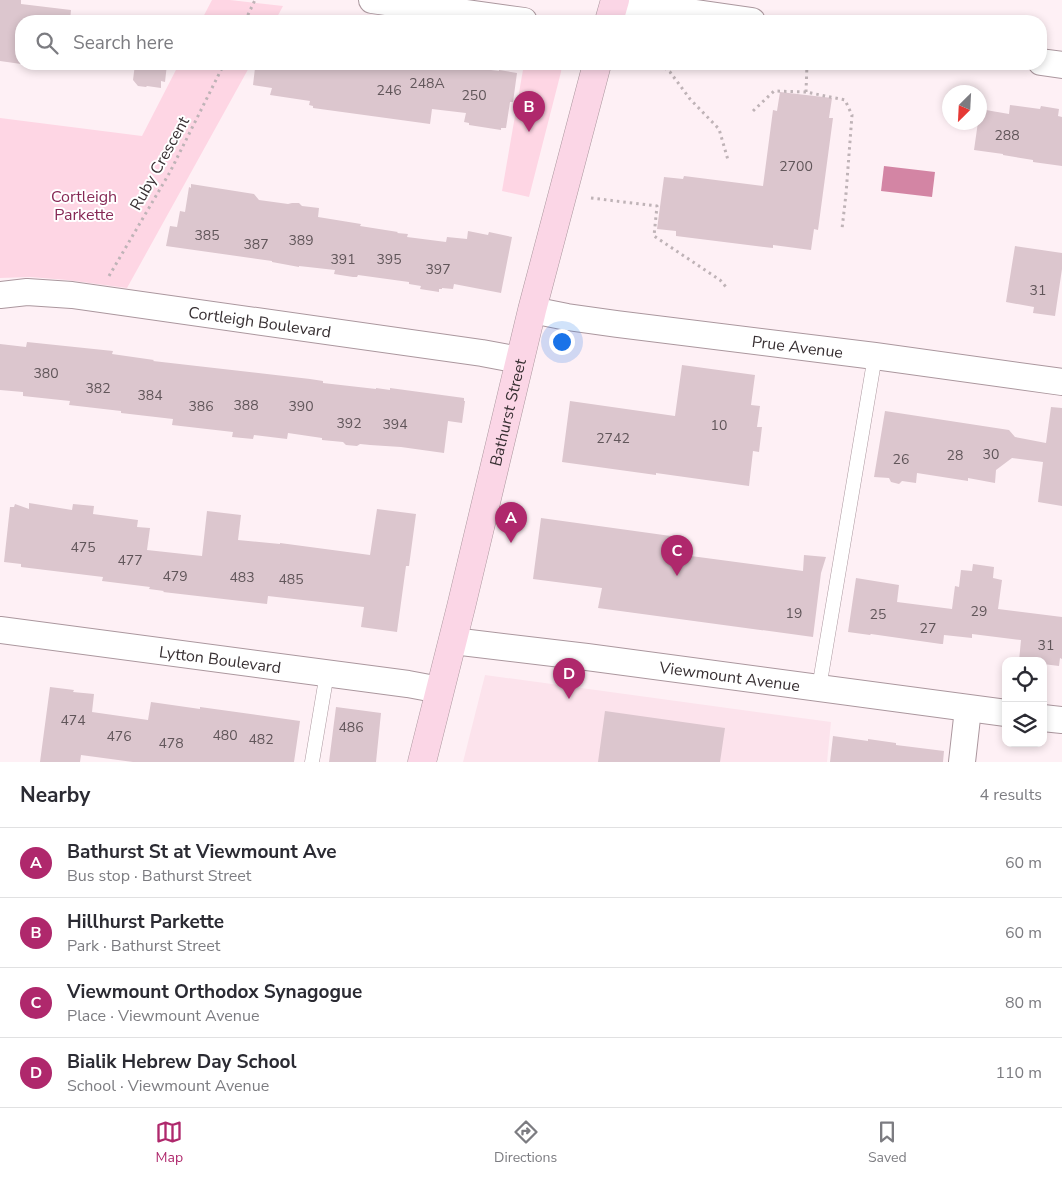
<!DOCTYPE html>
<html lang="en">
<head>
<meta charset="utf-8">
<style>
	:root { --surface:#fff; --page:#f2f2f3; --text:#2b2b33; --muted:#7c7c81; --line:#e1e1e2; --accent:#af286c }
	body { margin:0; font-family:"Nunito Sans",sans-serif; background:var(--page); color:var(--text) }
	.controls { position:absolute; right:15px; bottom:15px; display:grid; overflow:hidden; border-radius:10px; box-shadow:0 2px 8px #0003 }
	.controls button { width:45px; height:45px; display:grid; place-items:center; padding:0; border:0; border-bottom:1px solid var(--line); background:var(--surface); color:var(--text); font:25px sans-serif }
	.compass { position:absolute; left:942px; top:85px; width:45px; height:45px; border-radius:50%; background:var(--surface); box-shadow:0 2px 8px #0003; rotate:204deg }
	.you { position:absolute; left:561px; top:341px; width:18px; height:18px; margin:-12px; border:4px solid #fff; border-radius:50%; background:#1a73e8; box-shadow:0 0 0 8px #1a73e833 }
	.badge { display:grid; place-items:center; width:32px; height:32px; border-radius:50%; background:var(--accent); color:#fff; font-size:16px; font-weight:700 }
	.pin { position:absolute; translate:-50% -41px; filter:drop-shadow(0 1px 2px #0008) }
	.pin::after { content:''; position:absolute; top:26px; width:18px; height:15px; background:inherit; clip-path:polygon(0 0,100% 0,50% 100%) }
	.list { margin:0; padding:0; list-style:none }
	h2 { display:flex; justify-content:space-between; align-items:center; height:65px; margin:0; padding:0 20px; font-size:21px }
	h2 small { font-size:16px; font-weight:400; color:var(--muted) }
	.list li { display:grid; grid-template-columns:32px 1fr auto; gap:15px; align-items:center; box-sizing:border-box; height:70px; padding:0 20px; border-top:1px solid var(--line) }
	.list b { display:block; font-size:19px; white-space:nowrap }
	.list p { margin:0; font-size:16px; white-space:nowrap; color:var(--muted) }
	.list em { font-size:16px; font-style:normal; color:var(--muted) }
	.icon { flex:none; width:28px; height:28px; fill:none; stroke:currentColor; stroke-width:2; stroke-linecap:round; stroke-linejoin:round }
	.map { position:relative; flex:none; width:1062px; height:762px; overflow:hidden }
	.search { position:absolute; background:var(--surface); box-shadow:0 2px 8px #0003; left:15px; right:15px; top:15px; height:55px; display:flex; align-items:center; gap:12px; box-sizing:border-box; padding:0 18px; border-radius:20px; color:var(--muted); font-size:19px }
	.sheet { height:345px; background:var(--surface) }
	nav { display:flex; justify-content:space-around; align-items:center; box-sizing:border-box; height:70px; border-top:1px solid var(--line); background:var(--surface); font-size:14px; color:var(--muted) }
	nav a { display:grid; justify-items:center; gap:2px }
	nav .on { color:var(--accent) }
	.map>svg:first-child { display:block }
	.built { fill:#fce3ec }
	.green { fill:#fed6e4 }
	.water { fill:#d385a4 }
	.building { fill:#dcc6ce }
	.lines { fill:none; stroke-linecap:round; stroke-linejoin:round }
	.lane-casing { stroke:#ab979e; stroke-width:15 }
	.street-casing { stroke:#ab979e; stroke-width:28 }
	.secondary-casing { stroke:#ab979e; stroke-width:29 }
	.path { stroke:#bfb3b7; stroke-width:3; stroke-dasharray:2.5 4; stroke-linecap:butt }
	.lane { stroke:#fff; stroke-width:14 }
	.street { stroke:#fff; stroke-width:26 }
	.secondary { stroke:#fbd6e6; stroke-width:28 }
	.labels { text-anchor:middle; stroke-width:4; stroke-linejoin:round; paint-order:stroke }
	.number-label { font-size:14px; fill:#61565a }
	.street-label { font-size:16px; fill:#383033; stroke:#fff }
	.park-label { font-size:16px; fill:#862955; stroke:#fff }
</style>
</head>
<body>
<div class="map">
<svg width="1062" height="762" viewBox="0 0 1062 762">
	<rect width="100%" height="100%" fill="#fef0f5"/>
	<path class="built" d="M 485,675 L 831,722 L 827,762 L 463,762 Z"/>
	<path class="green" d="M 212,0 L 230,0 L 283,6 L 275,21 L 201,21 Z
		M 179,64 L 251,64 L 127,288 L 67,280 L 30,277 L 0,278 L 0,118 L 142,136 Z
		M 524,64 L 562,64 L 561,72 L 529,197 L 502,191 Z"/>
	<path class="water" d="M 884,166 L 935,172 L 932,197 L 881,191 Z"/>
	<path class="building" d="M 0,0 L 21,0 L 21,4 L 71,10 L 70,21 L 21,21 L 21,64 L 0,61 Z
		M 135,64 L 167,64 L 165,82 L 161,81 L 161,88 L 147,86 L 146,87 L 138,86 L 133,80 Z
		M 259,64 L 459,64 L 458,66 L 499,71 L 499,70 L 517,73 L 513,102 L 510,102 L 506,128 L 501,128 L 501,130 L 469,125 L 469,123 L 464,122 L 466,113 L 432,109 L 430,124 L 313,108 L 313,106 L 309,105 L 310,101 L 270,95 L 272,88 L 253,85 L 255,68 L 259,69 Z
		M 780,92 L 832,98 L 829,118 L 833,118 L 818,230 L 814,229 L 811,250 L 773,245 L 773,248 L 676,236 L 676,231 L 657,229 L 664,177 L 683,179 L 684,176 L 763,186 L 773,110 L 777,111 Z
		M 1010,105 L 1040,109 L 1041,106 L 1059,109 L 1058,116 L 1062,117 L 1062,166 L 1033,162 L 1033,160 L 1003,155 L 1003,154 L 974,150 L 978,122 L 980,122 L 980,109 L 1009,114 Z
		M 191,184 L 254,194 L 259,200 L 288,204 L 292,203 L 299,203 L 302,206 L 319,208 L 318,217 L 361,224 L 360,226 L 398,232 L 397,233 L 408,234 L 407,237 L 446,242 L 447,237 L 467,239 L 468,231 L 488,235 L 489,232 L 512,237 L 501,293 L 454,284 L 453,289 L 442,288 L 442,289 L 439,289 L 439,292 L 420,289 L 421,286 L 409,284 L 409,282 L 358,275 L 357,277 L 353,277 L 334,274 L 335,270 L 299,266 L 299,267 L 272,262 L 272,261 L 166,246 L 170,226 L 177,227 L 180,211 L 185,212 L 189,187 L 191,188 Z
		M 1015,246 L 1062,253 L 1062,269 L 1055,316 L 1033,313 L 1034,307 L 1006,302 Z
		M 27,342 L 113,351 L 112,354 L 154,360 L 153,361 L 310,379 L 323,381 L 323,383 L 376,389 L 376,388 L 390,390 L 390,388 L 464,398 L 464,401 L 465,401 L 462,423 L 448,421 L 444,453 L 401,447 L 370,445 L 360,444 L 357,446 L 346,445 L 343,442 L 322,440 L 322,438 L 288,433 L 287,439 L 254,435 L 253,439 L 232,437 L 233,432 L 172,425 L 173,419 L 121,413 L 121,411 L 69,405 L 70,401 L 23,396 L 23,392 L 0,390 L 0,344 L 26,347 Z
		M 682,365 L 755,375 L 751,405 L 760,406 L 757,427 L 762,427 L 759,452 L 753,451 L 749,486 L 656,473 L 656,475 L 562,462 L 570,401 L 675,416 Z
		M 1051,407 L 1062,408 L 1062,506 L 1038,502 L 1043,462 L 1012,458 L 996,470 L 995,483 L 968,478 L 968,481 L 917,473 L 916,483 L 902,481 L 899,484 L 891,482 L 889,478 L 874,477 L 885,411 L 1009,430 L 1015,437 L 1046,443 Z
		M 29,503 L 72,510 L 73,504 L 94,506 L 93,514 L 138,520 L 137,527 L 150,528 L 147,550 L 202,556 L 207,511 L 241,515 L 238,540 L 280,544 L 280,543 L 370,555 L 377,509 L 416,514 L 409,566 L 406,566 L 397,632 L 361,627 L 364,607 L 268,596 L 267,604 L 163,592 L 164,591 L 149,589 L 150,587 L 102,581 L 103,577 L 21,567 L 21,564 L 4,562 L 10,507 L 14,507 L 15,504 L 29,509 Z
		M 541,518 L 678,537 L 676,554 L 803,571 L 804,555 L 826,557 L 821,573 L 813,637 L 598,608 L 602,588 L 533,579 Z
		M 973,564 L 994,567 L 993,578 L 1002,580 L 998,609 L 1062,617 L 1062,659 L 1060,658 L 1059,666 L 1043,664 L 1043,661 L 1019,661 L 1021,640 L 972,634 L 972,638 L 944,635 L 943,644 L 941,644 L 871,634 L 870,635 L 848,632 L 856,578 L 899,585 L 897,602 L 952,609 L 955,586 L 959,587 L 961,570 L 972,571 Z
		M 50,687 L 74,690 L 73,692 L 94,694 L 92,712 L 148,720 L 151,702 L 200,709 L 200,707 L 300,721 L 294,762 L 133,762 L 81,755 L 80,762 L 40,762 Z
		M 336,707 L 381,713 L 376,762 L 329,762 Z
		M 605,711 L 725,728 L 720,762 L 598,762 Z
		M 833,736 L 868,741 L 868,739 L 896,743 L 896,745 L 944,751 L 943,762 L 830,762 Z"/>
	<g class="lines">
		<defs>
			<path id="lane" d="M 819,688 L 875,356
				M 312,762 L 327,673"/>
			<g id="street">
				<path d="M 372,0 L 524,21"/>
				<path d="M 612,11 L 646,6 L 752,21"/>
				<path d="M 1041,62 L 1062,65"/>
				<path id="s1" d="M 0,295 L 27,292 L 72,295 L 482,353 L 520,360"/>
				<path id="s2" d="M 532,310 L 567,317 L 617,324 L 875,356 L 1062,382"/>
				<path id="s3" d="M 0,630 L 408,684 L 440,690"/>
				<path id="s4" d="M 453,641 L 587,657 L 1006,713"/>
				<path d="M 1043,718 L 1062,720"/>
				<path d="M 962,762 L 968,709"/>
			</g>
			<g id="secondary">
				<path d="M 609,21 L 615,0"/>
				<path id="s5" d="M 422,762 L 461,607 L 532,310 L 597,64"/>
			</g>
		</defs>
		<use href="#lane" class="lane-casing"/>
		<use href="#street" class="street-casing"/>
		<use href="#secondary" class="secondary-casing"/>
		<path class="path" d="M 245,21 L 255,0
			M 659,64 L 670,72 L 690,99 L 719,129 L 728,160
			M 806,92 L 807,64
			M 753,111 L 774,91 L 806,92 L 845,100 L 852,115 L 846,194 L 842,229
			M 591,198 L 657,206 L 654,236 L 720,280 L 726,287
			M 109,276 L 170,172 L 224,64"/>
		<use href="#lane" class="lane"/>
		<use href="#street" class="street"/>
		<use href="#secondary" class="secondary"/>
	</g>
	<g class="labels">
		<g class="number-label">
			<text x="427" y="88">248A</text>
			<text x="389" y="95">246</text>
			<text x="474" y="100">250</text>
			<text x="1007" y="140">288</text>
			<text x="796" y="171">2700</text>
			<text x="207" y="240">385</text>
			<text x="301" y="245">389</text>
			<text x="256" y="249">387</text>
			<text x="343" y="264">391</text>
			<text x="389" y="264">395</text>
			<text x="438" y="274">397</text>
			<text x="1038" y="295">31</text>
			<text x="46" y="378">380</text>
			<text x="98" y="393">382</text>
			<text x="150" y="400">384</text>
			<text x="246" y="410">388</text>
			<text x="201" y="411">386</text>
			<text x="301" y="411">390</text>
			<text x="349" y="428">392</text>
			<text x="395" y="429">394</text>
			<text x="719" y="430">10</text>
			<text x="613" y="443">2742</text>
			<text x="991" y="459">30</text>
			<text x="955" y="460">28</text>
			<text x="901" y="464">26</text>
			<text x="83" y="552">475</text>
			<text x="130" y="565">477</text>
			<text x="175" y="581">479</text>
			<text x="242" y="582">483</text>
			<text x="291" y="584">485</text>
			<text x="979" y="616">29</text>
			<text x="794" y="618">19</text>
			<text x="878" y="619">25</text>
			<text x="928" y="633">27</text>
			<text x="1046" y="650">31</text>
			<text x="73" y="725">474</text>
			<text x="351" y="732">486</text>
			<text x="225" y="740">480</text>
			<text x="119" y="741">476</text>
			<text x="261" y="744">482</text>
			<text x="171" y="748">478</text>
		</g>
		<g class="street-label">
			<text transform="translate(159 163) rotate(-61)" y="6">Ruby Crescent</text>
			<text dy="6" stroke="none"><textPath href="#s1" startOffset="262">Cortleigh Boulevard</textPath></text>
			<text dy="6" stroke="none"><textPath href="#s2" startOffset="268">Prue Avenue</textPath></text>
			<text dy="6" stroke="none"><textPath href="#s5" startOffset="360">Bathurst Street</textPath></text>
			<text dy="6" stroke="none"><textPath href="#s3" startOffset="222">Lytton Boulevard</textPath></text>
			<text dy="6" stroke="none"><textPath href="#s4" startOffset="279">Viewmount Avenue</textPath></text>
		</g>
		<g class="park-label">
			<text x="84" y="202">Cortleigh<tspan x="84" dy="18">Parkette</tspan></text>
		</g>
	</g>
</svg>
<div class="controls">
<button><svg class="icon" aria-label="locate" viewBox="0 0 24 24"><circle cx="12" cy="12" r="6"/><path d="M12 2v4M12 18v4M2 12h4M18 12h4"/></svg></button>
<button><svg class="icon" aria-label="layers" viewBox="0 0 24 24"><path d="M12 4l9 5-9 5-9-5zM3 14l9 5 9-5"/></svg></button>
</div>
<svg class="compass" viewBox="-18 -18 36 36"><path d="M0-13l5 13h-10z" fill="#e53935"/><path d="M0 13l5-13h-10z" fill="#7c7c81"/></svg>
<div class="you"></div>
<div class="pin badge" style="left:511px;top:543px">A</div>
<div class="pin badge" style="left:529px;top:132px">B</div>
<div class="pin badge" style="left:677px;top:576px">C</div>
<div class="pin badge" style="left:569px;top:699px">D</div>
<div class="search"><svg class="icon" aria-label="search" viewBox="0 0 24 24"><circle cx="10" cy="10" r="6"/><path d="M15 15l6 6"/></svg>Search here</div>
</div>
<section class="sheet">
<h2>Nearby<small>4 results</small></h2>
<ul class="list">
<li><span class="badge">A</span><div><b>Bathurst St at Viewmount Ave</b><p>Bus stop · Bathurst Street</p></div><em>60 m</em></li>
<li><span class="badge">B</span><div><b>Hillhurst Parkette</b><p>Park · Bathurst Street</p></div><em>60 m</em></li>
<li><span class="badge">C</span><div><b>Viewmount Orthodox Synagogue</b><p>Place · Viewmount Avenue</p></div><em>80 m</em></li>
<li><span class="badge">D</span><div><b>Bialik Hebrew Day School</b><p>School · Viewmount Avenue</p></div><em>110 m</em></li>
</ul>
</section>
<nav>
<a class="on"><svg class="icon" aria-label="map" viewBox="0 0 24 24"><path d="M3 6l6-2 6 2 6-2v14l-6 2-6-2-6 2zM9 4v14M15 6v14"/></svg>Map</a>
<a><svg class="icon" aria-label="directions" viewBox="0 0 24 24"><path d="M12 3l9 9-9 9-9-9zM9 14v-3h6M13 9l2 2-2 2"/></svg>Directions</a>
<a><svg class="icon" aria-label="saved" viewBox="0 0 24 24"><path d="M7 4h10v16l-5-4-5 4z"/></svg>Saved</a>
</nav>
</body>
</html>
